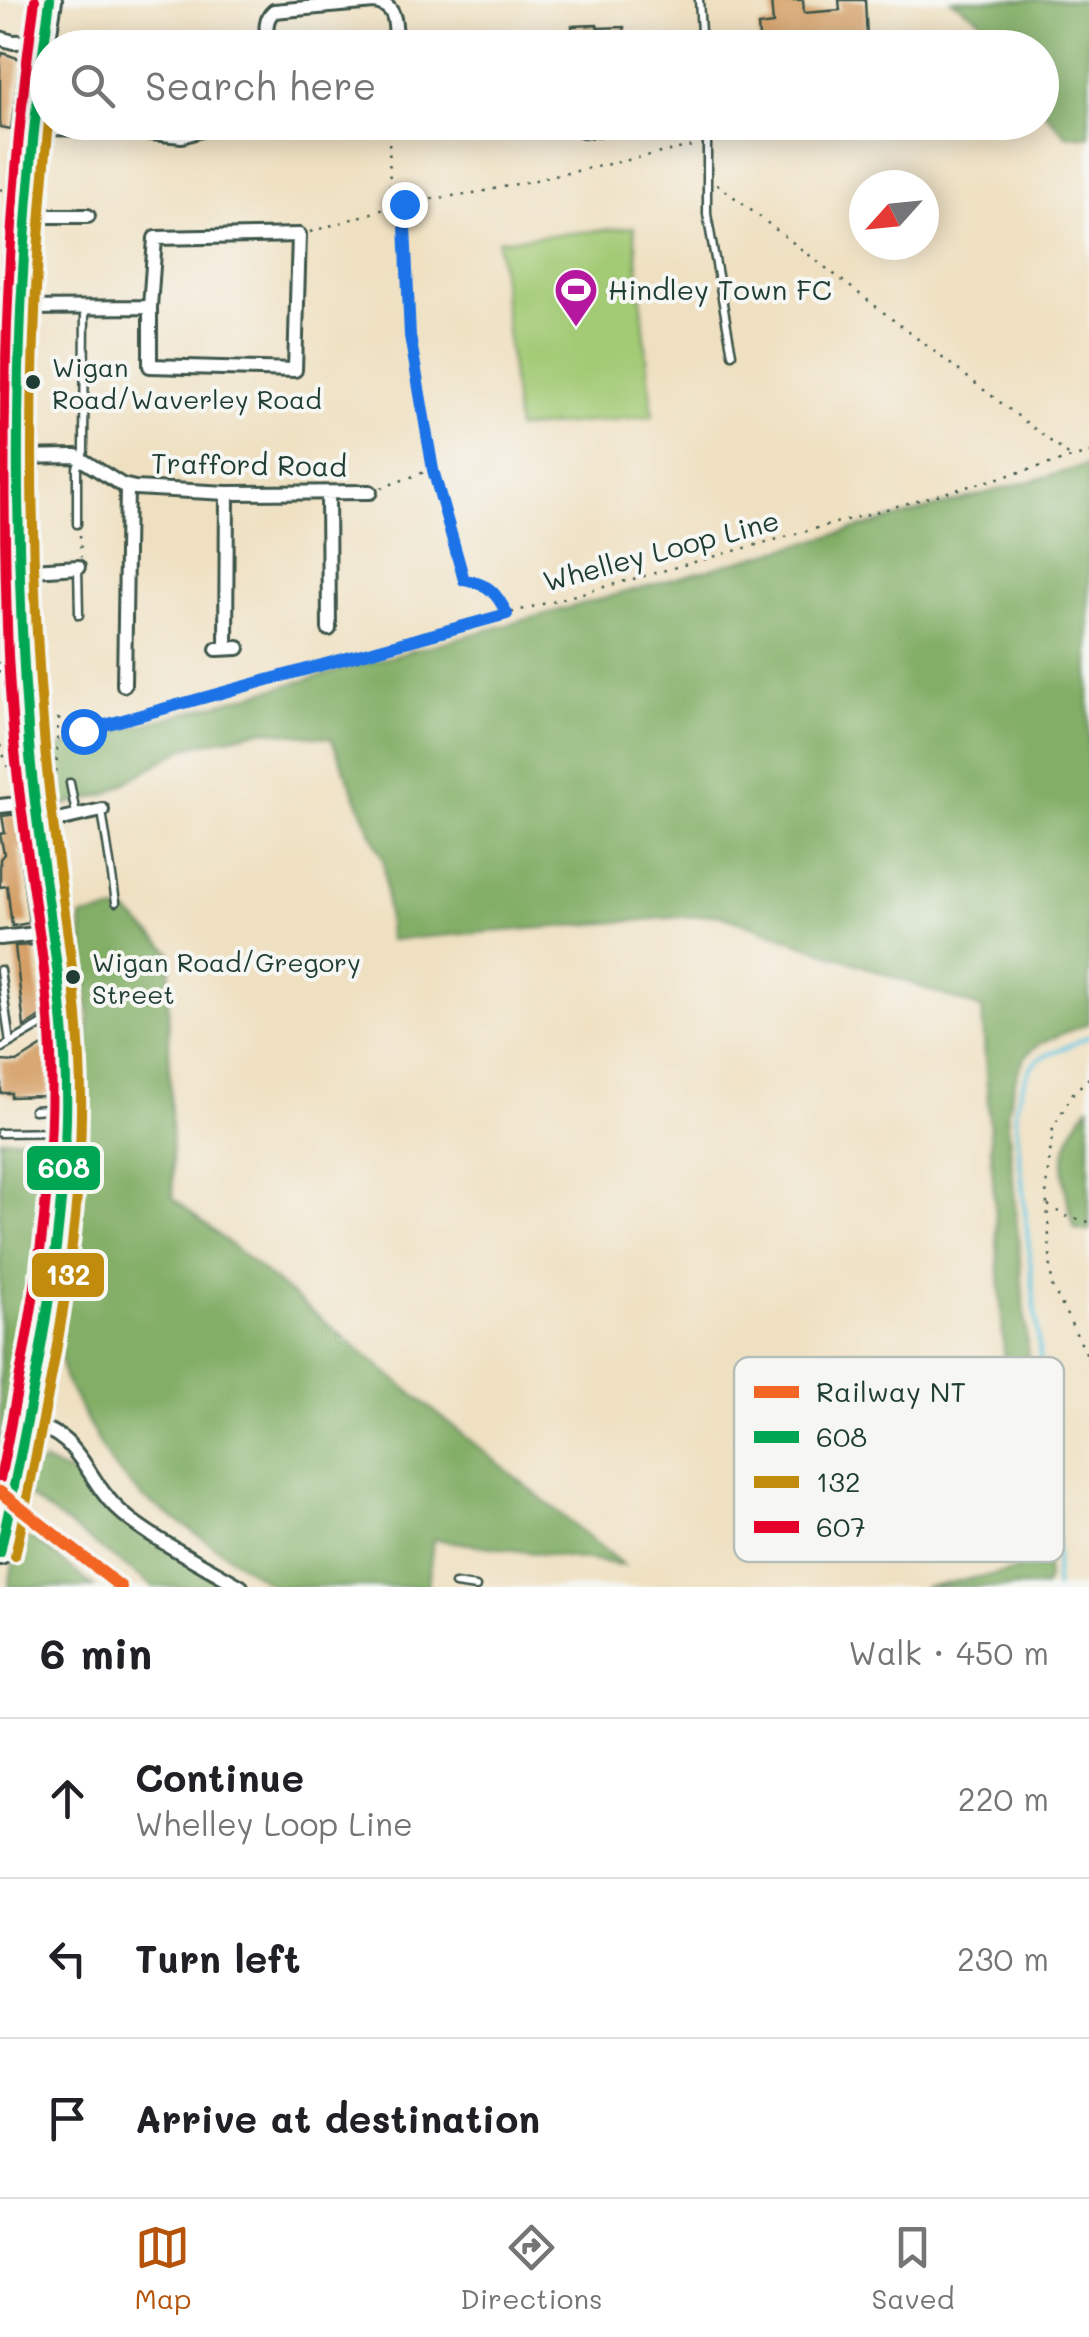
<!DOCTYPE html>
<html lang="en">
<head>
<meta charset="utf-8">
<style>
	:root { --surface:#fff; --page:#f2f2f2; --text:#202124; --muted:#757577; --line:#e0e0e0; --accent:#b45309 }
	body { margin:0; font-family:Mali,sans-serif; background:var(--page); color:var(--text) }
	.compass { position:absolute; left:849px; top:170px; width:90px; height:90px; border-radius:50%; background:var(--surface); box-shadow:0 5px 25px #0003; rotate:243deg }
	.stop { position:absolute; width:30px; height:30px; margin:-22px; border:8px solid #1a73e8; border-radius:50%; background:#fff }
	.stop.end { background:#1a73e8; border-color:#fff; box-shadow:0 2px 10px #0008 }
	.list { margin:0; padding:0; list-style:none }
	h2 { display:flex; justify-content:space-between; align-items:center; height:130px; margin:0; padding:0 40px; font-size:42px }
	h2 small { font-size:32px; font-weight:400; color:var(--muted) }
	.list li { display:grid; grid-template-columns:65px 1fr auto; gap:30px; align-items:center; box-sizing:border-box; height:160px; padding:0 40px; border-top:2px solid var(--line) }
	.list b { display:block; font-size:38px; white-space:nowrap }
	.list p { margin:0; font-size:32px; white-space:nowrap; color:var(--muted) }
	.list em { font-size:32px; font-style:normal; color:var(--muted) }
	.icon { flex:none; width:55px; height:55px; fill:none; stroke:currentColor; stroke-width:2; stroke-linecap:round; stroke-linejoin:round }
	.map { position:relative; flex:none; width:1089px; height:1587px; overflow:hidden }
	.search { position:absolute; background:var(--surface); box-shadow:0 5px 25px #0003; left:30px; right:30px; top:30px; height:110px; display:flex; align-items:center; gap:25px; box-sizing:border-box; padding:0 35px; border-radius:55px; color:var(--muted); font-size:38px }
	.sheet { height:610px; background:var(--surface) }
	nav { display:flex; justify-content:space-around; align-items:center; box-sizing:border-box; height:140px; border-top:2px solid var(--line); background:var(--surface); font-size:28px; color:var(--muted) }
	nav a { display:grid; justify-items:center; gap:5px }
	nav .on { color:var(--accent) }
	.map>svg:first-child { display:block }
	.green { fill:#a3ca75; stroke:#618454; stroke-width:2.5 }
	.forest { fill:#82ae66; stroke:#50764d; stroke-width:2.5 }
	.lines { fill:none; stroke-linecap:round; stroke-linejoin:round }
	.stream { stroke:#61c5df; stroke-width:4 }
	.building { fill:#d49e63 }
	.lane-casing { stroke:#3e5549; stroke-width:11 }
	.street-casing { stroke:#3e5549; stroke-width:18 }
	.highway-casing { stroke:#3e5549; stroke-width:28 }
	.path { stroke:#3e5549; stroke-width:2.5; stroke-dasharray:2.5 8; stroke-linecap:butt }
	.lane { stroke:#fff; stroke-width:6 }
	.street { stroke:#fff; stroke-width:12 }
	.highway { stroke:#fff; stroke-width:22 }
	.bus-1-casing { stroke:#f6f6f2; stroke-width:18 }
	.bus-2-casing { stroke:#f6f6f2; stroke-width:18 }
	.bus-3-casing { stroke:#f6f6f2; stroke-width:18 }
	.bus-1 { stroke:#00a651; stroke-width:10 }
	.bus-2 { stroke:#c18c0d; stroke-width:10 }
	.bus-3 { stroke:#e4002b; stroke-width:10 }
	.rail-1-casing { stroke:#f6f6f2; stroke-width:20 }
	.rail-1 { stroke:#f26522; stroke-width:12 }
	.route { stroke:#1a73e8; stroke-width:12 }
	.bus-dot { fill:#1f3d34; stroke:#f6f6f2; stroke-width:4 }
	.labels { text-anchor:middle; stroke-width:8; stroke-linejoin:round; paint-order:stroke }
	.bus-label { font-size:26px; fill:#1f3d34; stroke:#f6f6f2; text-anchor:start }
	.poi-label { font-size:28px; fill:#1f3d34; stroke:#f6f6f2; text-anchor:start }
	.street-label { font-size:28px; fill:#1f3d34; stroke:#f6f6f2 }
	.key { fill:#f6f6f2; stroke:#b6beb9; stroke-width:2.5 }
	.key-label { font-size:28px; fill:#1f3d34 }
	.line-badge { stroke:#f6f6f2; stroke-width:4 }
	.badge-label { font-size:28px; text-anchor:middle; font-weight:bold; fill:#fff }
</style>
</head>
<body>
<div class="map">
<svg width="1089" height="1587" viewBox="0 0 1089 1587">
	<rect width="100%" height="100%" fill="#f6f6f2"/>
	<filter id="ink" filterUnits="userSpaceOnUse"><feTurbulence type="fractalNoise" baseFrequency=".01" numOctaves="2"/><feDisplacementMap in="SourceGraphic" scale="20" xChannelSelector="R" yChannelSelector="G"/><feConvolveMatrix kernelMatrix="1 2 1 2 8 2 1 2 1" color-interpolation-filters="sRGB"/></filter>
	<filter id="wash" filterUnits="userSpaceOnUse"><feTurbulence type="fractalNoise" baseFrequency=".0048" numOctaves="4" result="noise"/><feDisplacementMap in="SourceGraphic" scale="40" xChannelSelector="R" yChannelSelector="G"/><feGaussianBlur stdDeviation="2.25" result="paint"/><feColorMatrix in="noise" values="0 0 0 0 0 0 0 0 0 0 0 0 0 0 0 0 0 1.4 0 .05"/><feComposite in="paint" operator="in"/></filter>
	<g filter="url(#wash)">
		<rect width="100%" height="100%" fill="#efe0c1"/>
		<path class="green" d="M 634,227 L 653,416 L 517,429 L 498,240 Z"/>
		<path class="forest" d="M 951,0 L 1089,0 L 1089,137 L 1066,135 L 1042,109 L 1042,48 L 992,47 L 979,18 Z
			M 1089,465 L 1089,1023 C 1025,1049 1023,1043 1007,1113 L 1048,1579 L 1045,1587 L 924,1587 L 1018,1570 L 982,1009 L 719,914 L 389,940 L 384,862 L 331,738 L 262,730 L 184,748 L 107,794 L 55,807 L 43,752 Z
			M 125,910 L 171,952 L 168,1003 L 173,1198 L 623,1565 L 433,1539 L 428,1587 L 274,1587 L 141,1496 L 110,1463 L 64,1378 L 59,1346 L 89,1017 L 81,917 Z
			M 1089,1106 L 1089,1231 L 1075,1229 C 1062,1179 1053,1150 1089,1106 Z
			M 45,1138 L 46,1159 L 17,1406 L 0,1454 L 0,1139 Z
			M 44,1462 L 76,1476 L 132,1526 L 226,1587 L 154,1587 L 16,1487 L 22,1474 Z
			M 34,1539 L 94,1587 L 9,1587 L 17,1540 Z"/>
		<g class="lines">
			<path class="stream" d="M 1056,1587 L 1057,1526 L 1015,1111 C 1032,1045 1037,1064 1089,1036"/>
		</g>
		<g id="blocks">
			<path class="building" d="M 771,0 L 803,0 L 804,13 L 840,10 L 839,0 L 865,0 L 867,38 L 858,39 L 855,48 L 760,48 L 758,26 L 773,24 Z
				M 597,25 L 598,28 L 624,27 L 625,48 L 574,48 L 572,26 Z
				M 3,53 L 20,59 L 11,129 L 0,127 L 0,59 Z
				M 18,814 L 24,850 L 19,848 L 29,923 L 12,926 L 7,886 L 0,887 L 0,859 L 4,854 L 0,834 L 5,833 L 2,816 Z
				M 34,945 L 42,1016 L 24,1027 L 15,946 Z
				M 49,1042 L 49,1091 L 43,1096 L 11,1097 L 11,1093 L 1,1093 L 1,1061 L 17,1062 Z"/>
		</g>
	</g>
	<g filter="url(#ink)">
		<use href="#blocks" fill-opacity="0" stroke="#3e5549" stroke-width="2.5"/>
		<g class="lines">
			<defs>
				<path id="lane" d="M 699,0 L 702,48
					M 50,41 L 85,42 L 120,48
					M 707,122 L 707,214 L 732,354
					M 582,134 L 707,124
					M 77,524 L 77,468 L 84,451 L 85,308
					M 78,567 L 79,615
					M 0,667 L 19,666
					M 70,783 L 76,814
					M 102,811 L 116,902
					M 0,970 L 10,1043
					M 0,1049 L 58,1015
					M 34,1110 L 59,1108
					M 0,1133 L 62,1132
					M 455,1584 L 476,1587"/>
				<path id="street" d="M 0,38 L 13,42 L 44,41
					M 268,48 C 267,34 263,20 274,11 L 374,2 C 399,5 395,27 396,48
					M 33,128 L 110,129 L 182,136 L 228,122
					M 26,216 L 88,216
					M 0,294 L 20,294
					M 19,308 L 150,307 L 150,366 L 295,370 L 299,235 L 155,238 L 150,307
					M 15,457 L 76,456 L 122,485 L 135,488 L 227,493 L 370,492
					M 328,494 L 329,629
					M 19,571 L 78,567
					M 226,648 L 227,493
					M 217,649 L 238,648
					M 124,685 L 127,487
					M 0,806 L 36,802
					M 40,824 L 102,810
					M 0,938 L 54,932
					M 27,1425 C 81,1430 85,1481 121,1512 C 150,1538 206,1566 241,1587"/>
				<path id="highway" d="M 0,1553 C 34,1389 71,1224 66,1056 C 63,953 39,853 30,752 C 8,502 10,247 50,0"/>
			</defs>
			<use href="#lane" class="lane-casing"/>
			<use href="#street" class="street-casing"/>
			<use href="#highway" class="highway-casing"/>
			<path class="path" d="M 389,122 L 390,206
				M 717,184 L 1071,457
				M 0,189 L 8,193
				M 404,203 L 410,335 L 433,470 L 465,580 C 489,584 496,592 507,614
				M 310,232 L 404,203 L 480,192 L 697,145
				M 381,488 L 430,470
				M 80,535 L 81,557
				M 0,745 L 14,785
				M 52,779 L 56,778 L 58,719 L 83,731 L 1089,453
				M 1089,1078 L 1073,1093 L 1053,1128 L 1046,1188 L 1052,1286 L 1089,1359
				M 1048,1205 L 1065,1216 L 1089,1222"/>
			<use href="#lane" class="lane"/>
			<use href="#street" class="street"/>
			<use href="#highway" class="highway"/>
			<defs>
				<path id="bus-1" d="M 0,1553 C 30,1410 62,1265 66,1119 C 69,992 39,870 29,744 C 10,492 14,250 50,0"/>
				<path id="bus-2" d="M 15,1556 C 45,1411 79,1264 81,1116 C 83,991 55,872 45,748 C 27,540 27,331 49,122"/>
				<path id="bus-3" d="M 0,1479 C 28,1339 56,1196 51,1053 C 48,977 34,903 24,828 C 16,771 11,713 8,655 C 0,435 4,218 35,0"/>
			</defs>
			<use href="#bus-1" class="bus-1-casing"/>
			<use href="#bus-2" class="bus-2-casing"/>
			<use href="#bus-3" class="bus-3-casing"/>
			<use href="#bus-1" class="bus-1"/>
			<use href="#bus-2" class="bus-2"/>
			<use href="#bus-3" class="bus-3"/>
			<defs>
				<path id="rail-1" d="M 0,1492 L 121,1587"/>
			</defs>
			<use href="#rail-1" class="rail-1-casing"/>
			<use href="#rail-1" class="rail-1"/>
		</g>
	</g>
	<g class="lines" filter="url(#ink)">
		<path class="route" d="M 83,731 L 507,614 C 496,592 489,584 464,580 L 433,470 L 410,336 L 404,204"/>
	</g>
	<defs>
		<symbol id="stadium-pin" viewBox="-11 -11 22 30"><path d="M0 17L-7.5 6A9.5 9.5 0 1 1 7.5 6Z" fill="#b5179e" stroke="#f6f6f2"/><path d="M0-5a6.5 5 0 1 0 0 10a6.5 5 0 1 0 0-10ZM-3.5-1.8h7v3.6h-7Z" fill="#fff"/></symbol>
	</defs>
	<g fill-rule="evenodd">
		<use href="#stadium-pin" x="551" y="265" width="50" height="68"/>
	</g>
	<g class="bus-dot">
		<circle cx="33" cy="382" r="9"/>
		<circle cx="73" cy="977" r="9"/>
	</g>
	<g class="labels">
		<g class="bus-label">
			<text x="52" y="377">Wigan<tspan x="52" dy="32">Road/Waverley Road</tspan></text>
			<text x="92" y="972">Wigan Road/Gregory<tspan x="92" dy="32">Street</tspan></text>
		</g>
		<g class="poi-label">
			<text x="608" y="300">Hindley Town FC</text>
		</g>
		<g class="street-label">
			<text transform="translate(249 465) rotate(1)" y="10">Trafford Road</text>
			<text transform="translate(661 551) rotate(-15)" y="10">Whelley Loop Line</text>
		</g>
	</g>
	<rect x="734" y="1357" width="330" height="205" rx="15" class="key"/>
	<rect x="754" y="1386" width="45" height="12" fill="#f26522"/>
	<rect x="754" y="1431" width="45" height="12" fill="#00a651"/>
	<rect x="754" y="1476" width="45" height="12" fill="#c18c0d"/>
	<rect x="754" y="1521" width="45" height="12" fill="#e4002b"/>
	<g class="key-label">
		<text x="816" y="1402">Railway NT</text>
		<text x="816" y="1447">608</text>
		<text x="816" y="1492">132</text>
		<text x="816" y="1537">607</text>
	</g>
	<g class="line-badge">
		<rect x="25" y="1144" width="77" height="48" rx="10" fill="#00a651"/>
		<rect x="30" y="1251" width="76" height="48" rx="10" fill="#c18c0d"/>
	</g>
	<g class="badge-label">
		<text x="64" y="1178">608</text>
		<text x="68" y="1285">132</text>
	</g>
</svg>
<svg class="compass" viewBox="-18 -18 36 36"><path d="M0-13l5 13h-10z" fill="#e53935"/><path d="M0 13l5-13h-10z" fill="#757577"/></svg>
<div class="stop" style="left:83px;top:731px"></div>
<div class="stop end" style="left:404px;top:204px"></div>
<div class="search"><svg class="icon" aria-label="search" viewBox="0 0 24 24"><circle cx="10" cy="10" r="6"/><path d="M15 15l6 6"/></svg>Search here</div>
</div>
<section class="sheet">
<h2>6 min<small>Walk · 450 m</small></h2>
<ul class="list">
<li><svg class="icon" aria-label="ahead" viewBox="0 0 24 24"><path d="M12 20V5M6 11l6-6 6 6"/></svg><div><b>Continue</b><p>Whelley Loop Line</p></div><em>220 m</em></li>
<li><svg class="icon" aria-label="left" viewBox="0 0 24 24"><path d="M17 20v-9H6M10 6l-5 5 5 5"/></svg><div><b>Turn left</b></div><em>230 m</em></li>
<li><svg class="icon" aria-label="arrive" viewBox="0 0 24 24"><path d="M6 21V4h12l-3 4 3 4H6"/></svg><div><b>Arrive at destination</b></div></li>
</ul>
</section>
<nav>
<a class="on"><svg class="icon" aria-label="map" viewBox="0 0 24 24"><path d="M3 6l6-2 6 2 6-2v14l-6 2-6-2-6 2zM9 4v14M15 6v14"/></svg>Map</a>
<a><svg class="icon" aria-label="directions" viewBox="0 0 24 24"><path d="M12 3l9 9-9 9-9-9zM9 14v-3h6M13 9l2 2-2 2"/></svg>Directions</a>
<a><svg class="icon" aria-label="saved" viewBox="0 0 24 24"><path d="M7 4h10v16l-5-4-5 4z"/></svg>Saved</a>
</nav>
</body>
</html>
